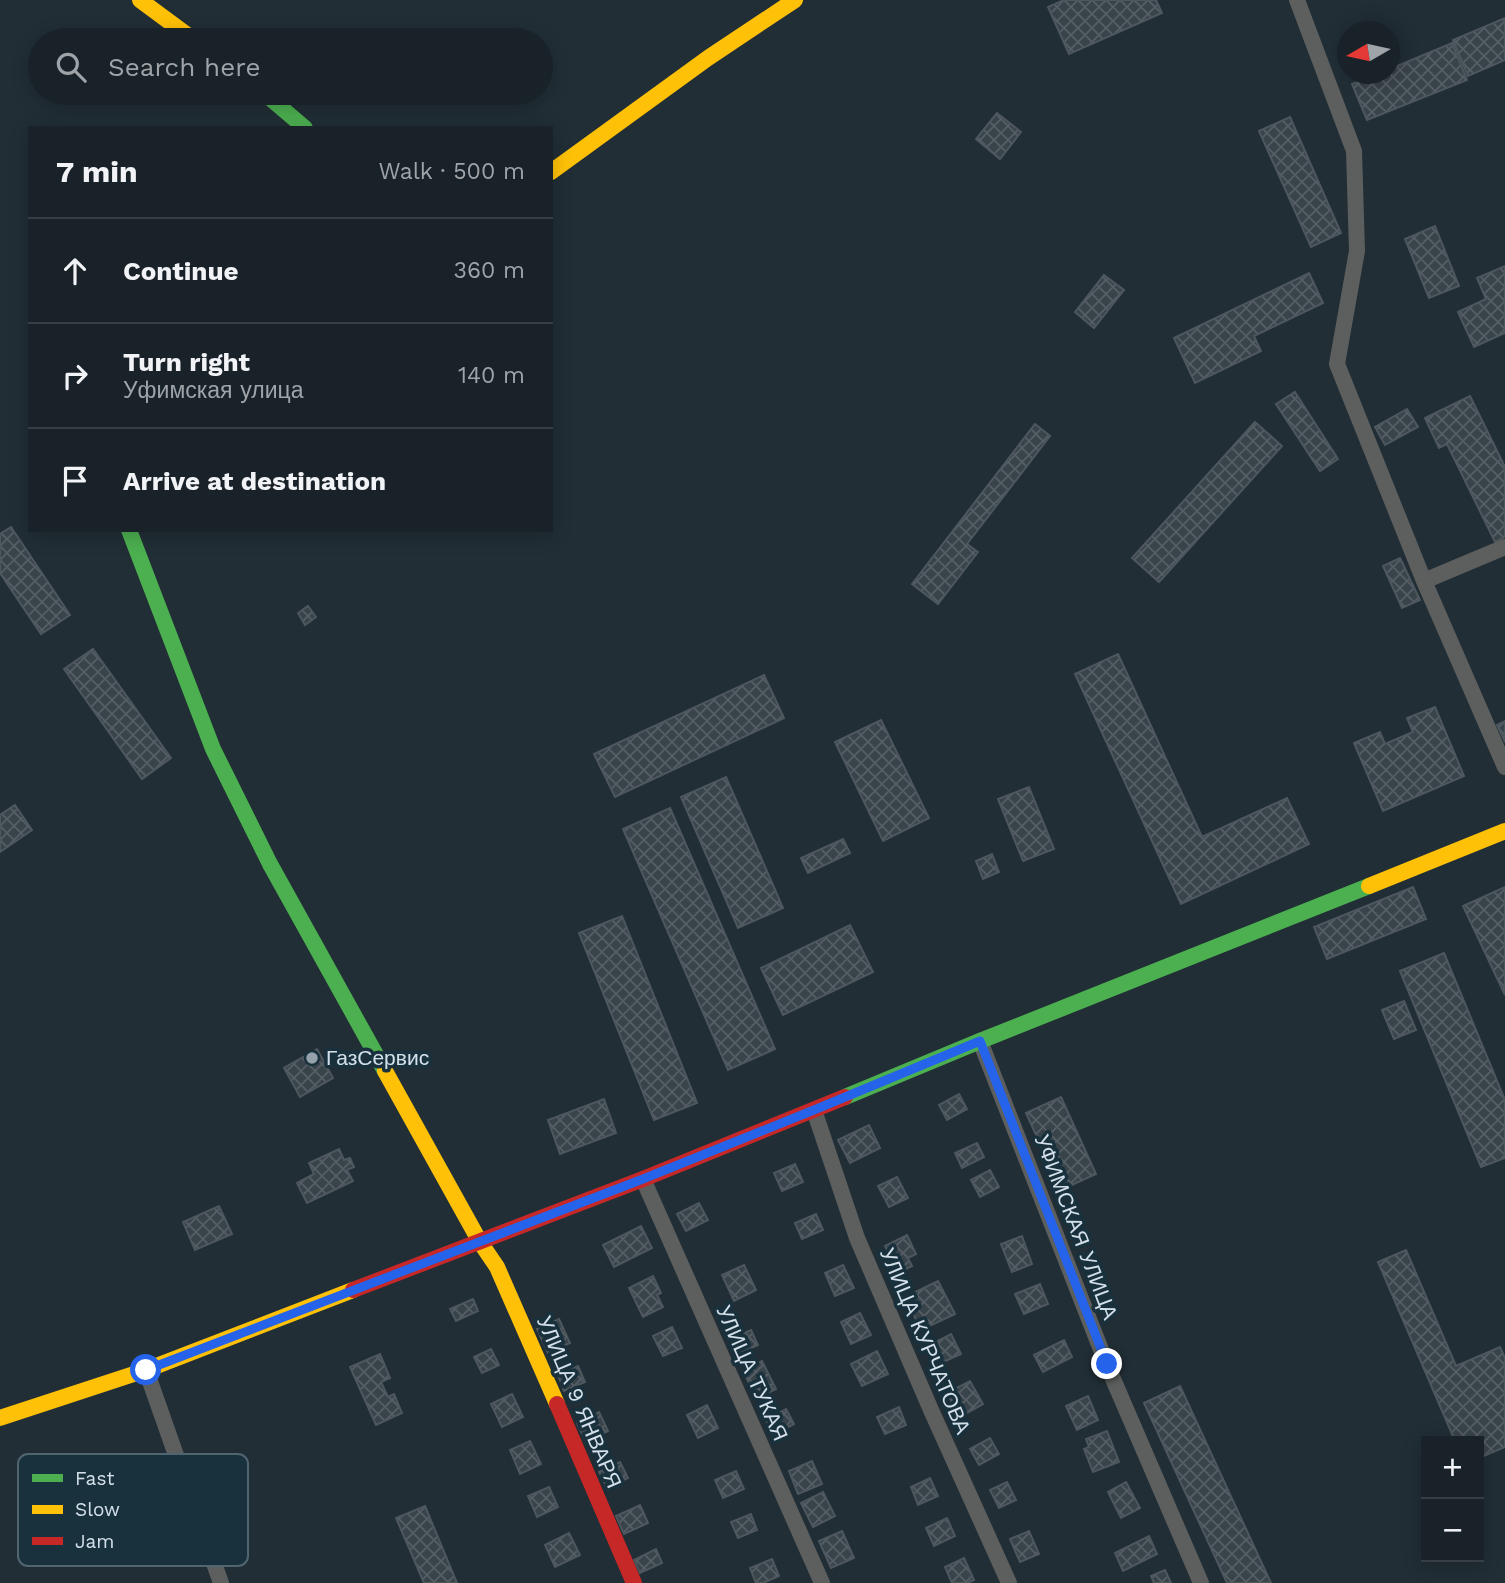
<!DOCTYPE html>
<html lang="en">
<head>
<meta charset="utf-8">
<style>
	:root { --surface:#192228; --page:#262f34; --text:#f1f3f6; --muted:#9fa4a8; --line:#373f45 }
	body { margin:0; font-family:"Work Sans",sans-serif; background:var(--page); color:var(--text) }
	.controls { position:absolute; right:21px; bottom:21px; display:grid; overflow:hidden; border-radius:0px; box-shadow:0 4px 18px #0003 }
	.controls button { width:63px; height:63px; display:grid; place-items:center; padding:0; border:0; border-bottom:2px solid var(--line); background:var(--surface); color:var(--text); font:35px sans-serif }
	.compass { position:absolute; left:1337px; top:21px; width:63px; height:63px; border-radius:50%; background:var(--surface); box-shadow:0 4px 18px #0003; rotate:261deg }
	.stop { position:absolute; width:21px; height:21px; margin:-16px; border:5px solid #2563eb; border-radius:50%; background:#fff }
	.stop.end { background:#2563eb; border-color:#fff; box-shadow:0 2px 7px #0008 }
	.list { margin:0; padding:0; list-style:none }
	h2 { display:flex; justify-content:space-between; align-items:center; height:91px; margin:0; padding:0 28px; font-size:30px }
	h2 small { font-size:23px; font-weight:400; color:var(--muted) }
	.list li { display:grid; grid-template-columns:46px 1fr auto; gap:21px; align-items:center; box-sizing:border-box; height:105px; padding:0 28px; border-top:2px solid var(--line) }
	.list b { display:block; font-size:26px; white-space:nowrap }
	.list p { margin:0; font-size:23px; white-space:nowrap; color:var(--muted) }
	.list em { font-size:23px; font-style:normal; color:var(--muted) }
	.icon { flex:none; width:38px; height:38px; fill:none; stroke:currentColor; stroke-width:2; stroke-linecap:round; stroke-linejoin:round }
	.map { position:relative; flex:none; width:1505px; height:1583px; overflow:hidden }
	.search { position:absolute; background:var(--surface); box-shadow:0 4px 18px #0003; left:28px; top:28px; width:525px; height:77px; display:flex; align-items:center; gap:18px; box-sizing:border-box; padding:0 24px; border-radius:38px; color:var(--muted); font-size:26px }
	.panel { position:absolute; background:var(--surface); box-shadow:0 4px 18px #0003; left:28px; top:126px; width:525px; height:406px; border-radius:0px }
	.map>svg:first-child { display:block }
	.building { fill:url(#building-cross-hatch); stroke:#4d575d; stroke-width:2 }
	.lines { fill:none; stroke-linecap:round; stroke-linejoin:round }
	.street { stroke:#5d5f5e; stroke-width:16 }
	.fast { stroke:#4caf50; stroke-width:16 }
	.slow { stroke:#ffc107; stroke-width:16 }
	.jam { stroke:#c62828; stroke-width:16 }
	.route { stroke:#2563eb; stroke-width:9 }
	.poi-dot { fill:#95a2ab; stroke:#19303d; stroke-width:2.5 }
	.labels { text-anchor:middle; stroke-width:7; stroke-linejoin:round; paint-order:stroke }
	.poi-label { font-size:21px; fill:#d4e1ea; stroke:#19303d; text-anchor:start }
	.street-label { font-size:21px; fill:#d4e1ea; stroke:#19303d }
	.key { fill:#19303d; stroke:#516571; stroke-width:2 }
	.key-label { font-size:19px; fill:#d4e1ea }
</style>
</head>
<body>
<div class="map">
<svg width="1505" height="1583" viewBox="0 0 1505 1583">
	<defs>
		<pattern id="building-cross-hatch" width="8" height="8" patternUnits="userSpaceOnUse" patternTransform="scale(1.75)"><rect width="8" height="8" fill="#39434a"/><path d="M0 0l8 8M0 8l8-8" fill="none" stroke="#555e64"/></pattern>
	</defs>
	<rect width="100%" height="100%" fill="#212e35"/>
	<path class="building" d="M 1064,0 L 1156,0 L 1162,13 L 1069,54 L 1048,7 Z
		M 1505,18 L 1505,60 L 1468,76 L 1453,40 Z
		M 1452,43 L 1467,80 L 1367,120 L 1352,84 L 1378,74 L 1390,74 L 1390,69 Z
		M 997,113 L 1021,132 L 1000,159 L 976,139 Z
		M 1290,117 L 1341,233 L 1311,247 L 1259,131 Z
		M 1435,226 L 1459,286 L 1429,298 L 1405,239 Z
		M 1505,266 L 1505,333 L 1474,347 L 1458,312 L 1486,299 L 1477,278 Z
		M 1309,273 L 1323,303 L 1254,336 L 1261,351 L 1195,383 L 1174,338 Z
		M 1104,275 L 1124,290 L 1094,328 L 1075,312 Z
		M 1295,392 L 1338,459 L 1320,471 L 1276,404 Z
		M 1470,396 L 1505,467 L 1505,537 L 1495,542 L 1447,444 L 1439,448 L 1425,418 Z
		M 1407,409 L 1418,427 L 1385,445 L 1375,427 Z
		M 1255,422 L 1282,446 L 1159,582 L 1132,558 Z
		M 1035,424 L 1050,436 L 967,544 L 978,552 L 938,604 L 912,584 Z
		M 11,527 L 70,615 L 41,634 L 0,573 L 0,534 Z
		M 1400,558 L 1420,600 L 1402,608 L 1383,566 Z
		M 308,606 L 316,617 L 305,625 L 298,613 Z
		M 93,649 L 171,758 L 142,779 L 64,669 Z
		M 1118,654 L 1202,837 L 1287,798 L 1309,844 L 1181,904 L 1075,674 Z
		M 764,675 L 784,718 L 615,797 L 594,754 Z
		M 1435,707 L 1464,776 L 1383,811 L 1354,743 L 1380,732 L 1385,744 L 1413,732 L 1407,718 Z
		M 881,720 L 929,818 L 883,841 L 835,742 Z
		M 1505,721 L 1505,742 L 1497,725 Z
		M 726,777 L 783,908 L 738,928 L 681,797 Z
		M 1029,787 L 1054,849 L 1023,861 L 998,799 Z
		M 15,805 L 32,830 L 0,852 L 0,815 Z
		M 670,808 L 775,1049 L 728,1070 L 623,829 Z
		M 843,839 L 850,853 L 808,873 L 801,858 Z
		M 992,854 L 999,872 L 983,879 L 976,861 Z
		M 1413,887 L 1426,919 L 1327,959 L 1314,927 Z
		M 1505,887 L 1505,995 L 1463,906 Z
		M 622,916 L 697,1103 L 654,1120 L 579,933 Z
		M 850,925 L 873,972 L 783,1015 L 761,968 Z
		M 1444,953 L 1505,1100 L 1505,1158 L 1481,1167 L 1400,971 Z
		M 1404,1001 L 1416,1030 L 1394,1039 L 1382,1010 Z
		M 317,1049 L 333,1078 L 300,1097 L 284,1068 Z
		M 959,1094 L 967,1109 L 947,1120 L 939,1105 Z
		M 1061,1097 L 1096,1174 L 1061,1190 L 1026,1113 Z
		M 604,1099 L 616,1133 L 560,1154 L 548,1120 Z
		M 869,1125 L 880,1148 L 850,1163 L 838,1140 Z
		M 977,1143 L 984,1157 L 962,1168 L 955,1153 Z
		M 339,1149 L 344,1160 L 350,1158 L 354,1167 L 347,1170 L 353,1181 L 307,1203 L 297,1183 L 314,1174 L 309,1163 Z
		M 795,1164 L 803,1182 L 782,1191 L 774,1173 Z
		M 990,1170 L 999,1187 L 980,1197 L 971,1180 Z
		M 897,1177 L 908,1198 L 889,1207 L 878,1186 Z
		M 699,1203 L 708,1220 L 686,1231 L 677,1214 Z
		M 219,1206 L 232,1234 L 195,1250 L 183,1222 Z
		M 816,1214 L 823,1230 L 802,1239 L 795,1223 Z
		M 641,1226 L 652,1248 L 614,1267 L 603,1245 Z
		M 907,1235 L 916,1254 L 908,1258 L 912,1266 L 898,1273 L 885,1246 Z
		M 1022,1236 L 1032,1264 L 1012,1272 L 1001,1244 Z
		M 1406,1250 L 1456,1366 L 1500,1347 L 1505,1358 L 1505,1447 L 1479,1458 L 1479,1441 L 1455,1441 L 1378,1262 Z
		M 744,1265 L 756,1290 L 734,1301 L 722,1275 Z
		M 843,1265 L 854,1288 L 835,1296 L 825,1273 Z
		M 653,1276 L 661,1293 L 657,1295 L 663,1307 L 643,1317 L 629,1288 Z
		M 938,1281 L 955,1314 L 921,1330 L 905,1297 Z
		M 1040,1284 L 1048,1304 L 1024,1314 L 1015,1294 Z
		M 473,1299 L 478,1311 L 456,1321 L 450,1309 Z
		M 860,1313 L 871,1335 L 851,1344 L 841,1322 Z
		M 559,1319 L 570,1343 L 548,1353 L 537,1329 Z
		M 672,1327 L 682,1348 L 663,1356 L 653,1336 Z
		M 751,1330 L 758,1345 L 740,1353 L 733,1338 Z
		M 951,1334 L 961,1354 L 939,1364 L 930,1345 Z
		M 1064,1340 L 1072,1357 L 1043,1372 L 1034,1355 Z
		M 491,1349 L 499,1365 L 482,1373 L 474,1357 Z
		M 877,1351 L 888,1374 L 862,1386 L 851,1364 Z
		M 380,1354 L 390,1378 L 381,1382 L 388,1397 L 394,1394 L 402,1413 L 376,1425 L 350,1367 Z
		M 762,1361 L 776,1389 L 756,1399 L 743,1370 Z
		M 578,1366 L 585,1382 L 564,1391 L 558,1375 Z
		M 970,1381 L 983,1404 L 960,1417 L 947,1393 Z
		M 1180,1386 L 1271,1583 L 1227,1583 L 1144,1403 Z
		M 512,1394 L 523,1417 L 502,1427 L 491,1404 Z
		M 1088,1396 L 1098,1420 L 1077,1430 L 1066,1406 Z
		M 707,1405 L 718,1428 L 698,1438 L 687,1415 Z
		M 899,1407 L 906,1425 L 885,1434 L 877,1417 Z
		M 786,1409 L 794,1424 L 774,1435 L 766,1420 Z
		M 599,1412 L 608,1431 L 586,1442 L 577,1423 Z
		M 1107,1431 L 1119,1462 L 1093,1472 L 1084,1449 L 1089,1447 L 1086,1439 Z
		M 990,1438 L 999,1454 L 979,1465 L 970,1449 Z
		M 530,1441 L 541,1464 L 520,1474 L 510,1450 Z
		M 812,1461 L 822,1484 L 798,1494 L 789,1471 Z
		M 620,1462 L 628,1478 L 607,1488 L 599,1472 Z
		M 736,1471 L 744,1489 L 723,1498 L 715,1480 Z
		M 930,1478 L 938,1496 L 918,1505 L 911,1487 Z
		M 1007,1482 L 1016,1500 L 999,1508 L 990,1490 Z
		M 1126,1482 L 1140,1508 L 1121,1518 L 1108,1492 Z
		M 549,1487 L 558,1507 L 537,1517 L 528,1496 Z
		M 823,1492 L 835,1516 L 813,1527 L 801,1503 Z
		M 640,1505 L 648,1523 L 624,1534 L 616,1516 Z
		M 425,1506 L 457,1583 L 424,1583 L 396,1518 Z
		M 751,1514 L 757,1530 L 738,1538 L 731,1522 Z
		M 947,1518 L 955,1536 L 934,1546 L 926,1528 Z
		M 842,1531 L 854,1558 L 831,1568 L 819,1541 Z
		M 1029,1531 L 1039,1554 L 1020,1562 L 1010,1539 Z
		M 569,1533 L 580,1555 L 555,1567 L 545,1545 Z
		M 1149,1536 L 1157,1554 L 1123,1571 L 1115,1553 Z
		M 656,1549 L 662,1563 L 640,1573 L 634,1560 Z
		M 964,1558 L 974,1580 L 967,1583 L 952,1583 L 945,1567 Z
		M 772,1559 L 779,1576 L 763,1583 L 756,1583 L 750,1568 Z
		M 1165,1570 L 1171,1583 L 1154,1583 L 1151,1576 Z"/>
	<g class="lines">
		<path class="street" d="M 1297,0 L 1354,151 L 1357,251 L 1337,364 L 1424,581
			M 1505,547 L 1424,581 L 1505,767
			M 980,1041 L 1107,1365 L 1201,1583
			M 814,1110 L 857,1238 L 931,1410 L 1009,1583
			M 643,1179 L 822,1583
			M 146,1370 L 221,1583"/>
		<path class="fast" d="M 264,93 L 305,128
			M 129,530 L 213,749 L 270,864 L 385,1071
			M 845,1097 L 980,1041 L 1369,886"/>
		<path class="slow" d="M 140,0 L 194,40
			M 551,172 L 708,58 L 795,0
			M 1369,886 L 1505,831
			M 385,1071 L 480,1242 L 497,1267 L 557,1404
			M 0,1418 L 146,1370 L 353,1290"/>
		<path class="jam" d="M 353,1290 L 643,1179 L 845,1097
			M 557,1404 L 634,1583"/>
	</g>
	<g class="lines">
		<path class="route" d="M 146,1370 L 643,1179 L 814,1110 L 980,1041 L 1107,1364"/>
	</g>
	<circle class="poi-dot" cx="312" cy="1058" r="7"/>
	<g class="labels">
		<g class="poi-label">
			<text x="326" y="1065">ГазСервис</text>
		</g>
		<g class="street-label">
			<text transform="translate(1076 1227) rotate(69)" y="7">УФИМСКАЯ УЛИЦА</text>
			<text transform="translate(925 1341) rotate(67)" y="7">УЛИЦА КУРЧАТОВА</text>
			<text transform="translate(752 1373) rotate(66)" y="7">УЛИЦА ТУКАЯ</text>
			<text transform="translate(579 1402) rotate(67)" y="7">УЛИЦА 9 ЯНВАРЯ</text>
		</g>
	</g>
	<rect x="18" y="1454" width="230" height="112" rx="10" class="key"/>
	<rect x="32" y="1474" width="31" height="8" fill="#4caf50"/>
	<rect x="32" y="1505" width="31" height="9" fill="#ffc107"/>
	<rect x="32" y="1537" width="31" height="8" fill="#c62828"/>
	<g class="key-label">
		<text x="75" y="1485">Fast</text>
		<text x="75" y="1516">Slow</text>
		<text x="75" y="1548">Jam</text>
	</g>
</svg>
<div class="controls">
<button>+</button>
<button>−</button>
</div>
<svg class="compass" viewBox="-18 -18 36 36"><path d="M0-13l5 13h-10z" fill="#e53935"/><path d="M0 13l5-13h-10z" fill="#9fa4a8"/></svg>
<div class="stop" style="left:146px;top:1370px"></div>
<div class="stop end" style="left:1107px;top:1364px"></div>
<div class="search"><svg class="icon" aria-label="search" viewBox="0 0 24 24"><circle cx="10" cy="10" r="6"/><path d="M15 15l6 6"/></svg>Search here</div>
<section class="panel">
<h2>7 min<small>Walk · 500 m</small></h2>
<ul class="list">
<li><svg class="icon" aria-label="ahead" viewBox="0 0 24 24"><path d="M12 20V5M6 11l6-6 6 6"/></svg><div><b>Continue</b></div><em>360 m</em></li>
<li><svg class="icon" aria-label="right" viewBox="0 0 24 24"><path d="M7 20v-9h11M14 6l5 5-5 5"/></svg><div><b>Turn right</b><p>Уфимская улица</p></div><em>140 m</em></li>
<li><svg class="icon" aria-label="arrive" viewBox="0 0 24 24"><path d="M6 21V4h12l-3 4 3 4H6"/></svg><div><b>Arrive at destination</b></div></li>
</ul>
</section>
</div>
</body>
</html>
